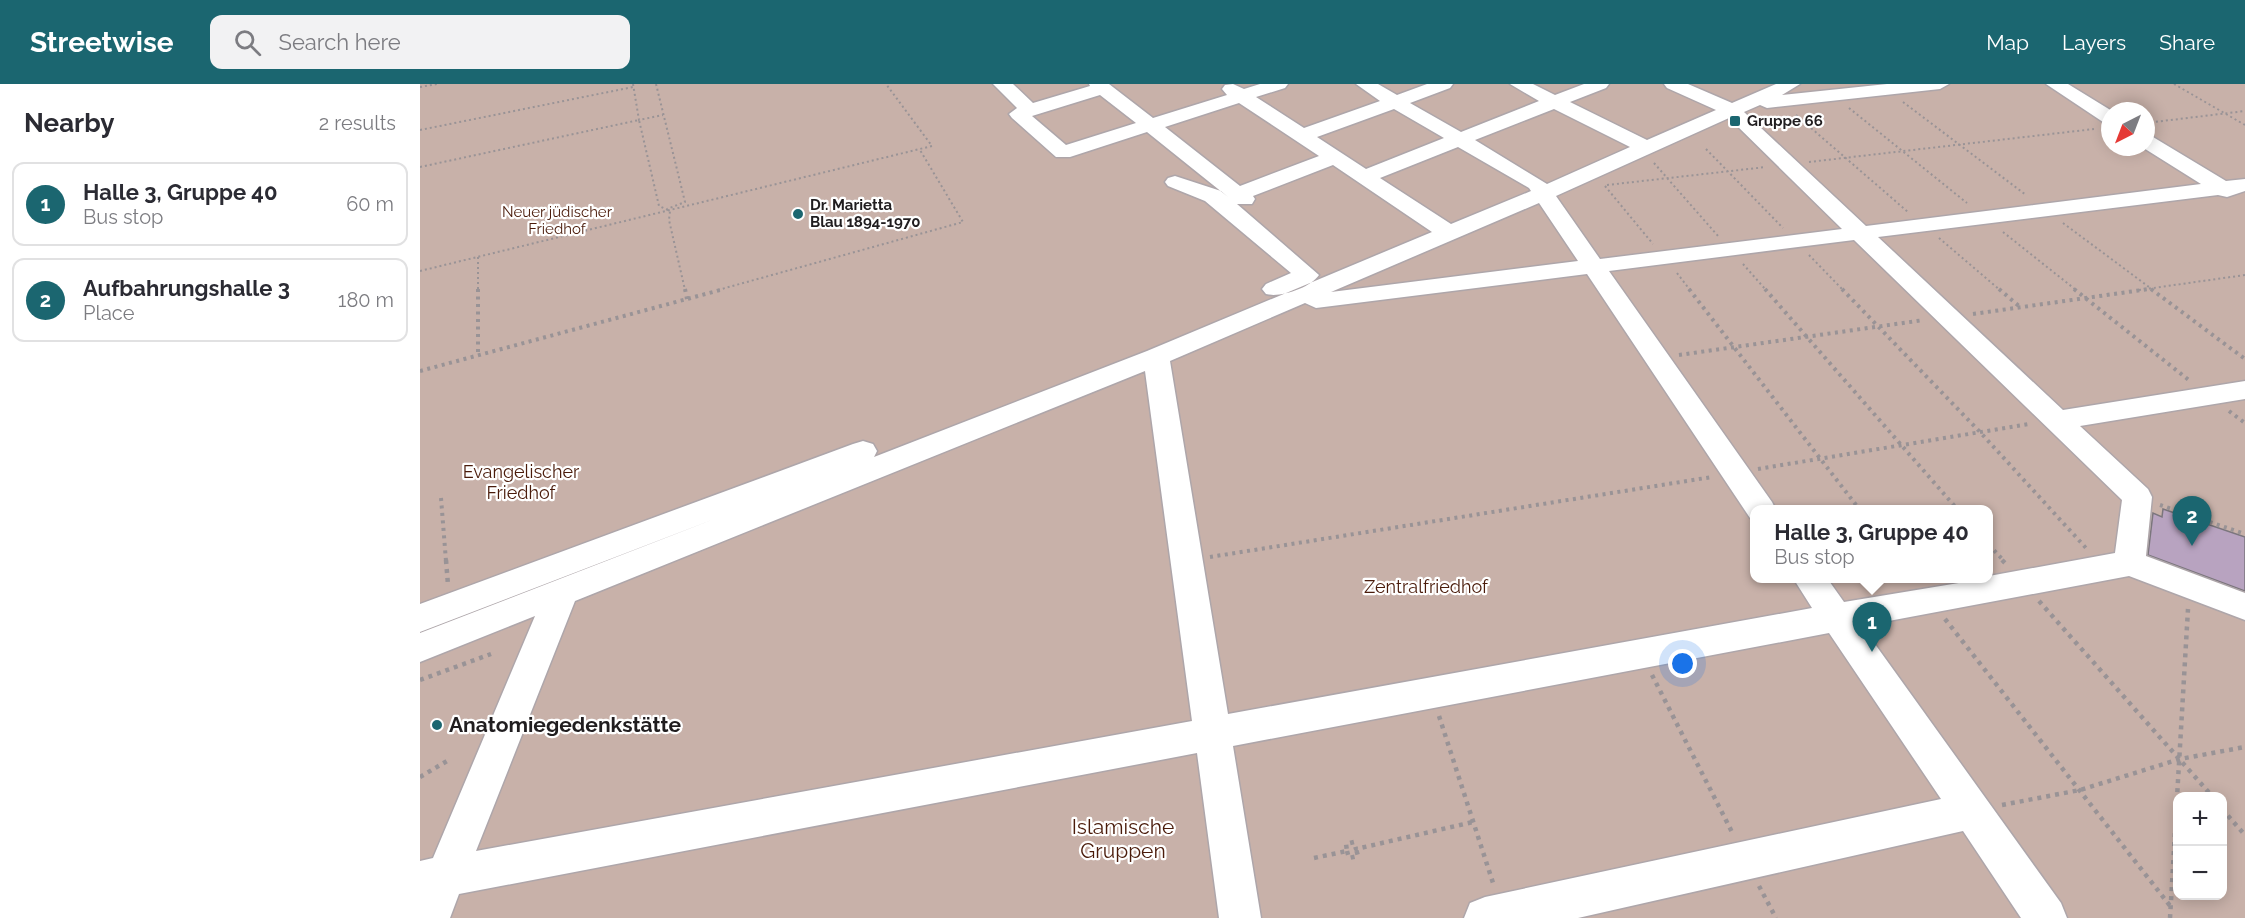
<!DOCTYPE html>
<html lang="en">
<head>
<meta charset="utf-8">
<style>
	:root { --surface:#fff; --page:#f2f2f3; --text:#2b2b33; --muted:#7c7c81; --line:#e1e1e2; --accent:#1b6670 }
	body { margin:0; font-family:Raleway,sans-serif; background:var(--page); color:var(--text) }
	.controls { position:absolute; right:18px; bottom:18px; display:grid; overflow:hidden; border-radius:12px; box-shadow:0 3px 15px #0003 }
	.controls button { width:54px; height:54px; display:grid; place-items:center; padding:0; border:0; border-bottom:2px solid var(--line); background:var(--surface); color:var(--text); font:30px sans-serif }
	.compass { position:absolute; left:1681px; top:18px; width:54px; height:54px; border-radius:50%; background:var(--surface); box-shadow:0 3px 15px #0003; rotate:222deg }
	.you { position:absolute; left:1263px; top:580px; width:21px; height:21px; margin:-15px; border:4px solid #fff; border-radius:50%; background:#1a73e8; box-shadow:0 0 0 9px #1a73e833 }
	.badge { display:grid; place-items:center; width:39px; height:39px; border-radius:50%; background:var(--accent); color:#fff; font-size:20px; font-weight:700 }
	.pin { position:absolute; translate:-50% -50px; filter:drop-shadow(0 2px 3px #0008) }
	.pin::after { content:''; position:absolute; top:32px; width:21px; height:18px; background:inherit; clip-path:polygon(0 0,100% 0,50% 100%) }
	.popup { position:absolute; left:1330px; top:421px; width:243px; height:78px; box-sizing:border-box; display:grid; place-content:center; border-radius:12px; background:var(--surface); filter:drop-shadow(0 2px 4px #0005); font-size:20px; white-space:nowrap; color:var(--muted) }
	.popup b { font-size:22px; color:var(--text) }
	.popup::after { content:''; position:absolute; left:50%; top:100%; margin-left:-12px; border:12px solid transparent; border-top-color:var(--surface) }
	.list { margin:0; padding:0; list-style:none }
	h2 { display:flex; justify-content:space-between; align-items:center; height:78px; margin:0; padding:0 24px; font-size:26px }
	h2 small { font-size:20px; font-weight:400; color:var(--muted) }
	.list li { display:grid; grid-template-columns:39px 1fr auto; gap:18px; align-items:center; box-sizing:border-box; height:84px; margin:0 12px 12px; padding:0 12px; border:2px solid var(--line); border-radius:12px }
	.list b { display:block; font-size:22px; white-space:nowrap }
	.list p { margin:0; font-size:20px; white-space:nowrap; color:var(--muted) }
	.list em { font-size:20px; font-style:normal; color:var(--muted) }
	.icon { flex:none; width:33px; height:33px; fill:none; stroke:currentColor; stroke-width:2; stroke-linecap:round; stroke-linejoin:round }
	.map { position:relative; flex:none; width:1825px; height:834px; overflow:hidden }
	header { display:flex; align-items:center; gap:36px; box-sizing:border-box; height:84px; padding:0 30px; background:var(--accent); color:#fff }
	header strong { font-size:28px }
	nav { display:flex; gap:33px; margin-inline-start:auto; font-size:21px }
	.search { width:420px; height:54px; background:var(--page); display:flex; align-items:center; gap:15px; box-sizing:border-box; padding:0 21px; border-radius:12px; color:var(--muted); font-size:22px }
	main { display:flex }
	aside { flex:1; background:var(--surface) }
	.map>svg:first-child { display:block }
	.green { fill:#c8b1a9; fill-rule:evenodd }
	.building { fill:#b8a3c0; stroke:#7b767d; stroke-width:1.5 }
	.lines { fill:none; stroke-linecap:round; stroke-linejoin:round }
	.minor-casing { stroke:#aea6aa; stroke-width:3 }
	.path-far2 { stroke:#999396; stroke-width:2; stroke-dasharray:2 3; stroke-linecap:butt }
	.path-far1 { stroke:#999396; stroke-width:4; stroke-dasharray:3 4.5; stroke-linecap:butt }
	.path { stroke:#999396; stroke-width:4.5; stroke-dasharray:4 5; stroke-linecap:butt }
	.minor { fill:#fff; fill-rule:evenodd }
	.poi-dot { fill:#1b6670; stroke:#fff; stroke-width:2 }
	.labels { text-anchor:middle; stroke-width:4.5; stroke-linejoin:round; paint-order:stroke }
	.far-poi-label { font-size:15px; font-weight:bold; fill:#201d1f; stroke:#fff; text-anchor:start }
	.far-park-label { font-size:15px; fill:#4a1b0a; stroke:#fff }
	.park-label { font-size:18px; fill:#4a1b0a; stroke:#fff }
	.near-poi-label { font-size:21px; font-weight:bold; fill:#201d1f; stroke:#fff; text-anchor:start }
	.near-park-label { font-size:21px; fill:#4a1b0a; stroke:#fff }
</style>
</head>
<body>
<header>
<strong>Streetwise</strong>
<div class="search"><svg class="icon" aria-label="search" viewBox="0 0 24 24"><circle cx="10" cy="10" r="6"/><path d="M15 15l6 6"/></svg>Search here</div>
<nav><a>Map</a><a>Layers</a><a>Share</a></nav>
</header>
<main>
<aside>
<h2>Nearby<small>2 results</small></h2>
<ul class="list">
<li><span class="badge">1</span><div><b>Halle 3, Gruppe 40</b><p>Bus stop</p></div><em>60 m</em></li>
<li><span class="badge">2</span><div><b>Aufbahrungshalle 3</b><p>Place</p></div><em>180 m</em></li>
</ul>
</aside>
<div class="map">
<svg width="1825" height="834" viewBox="0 0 1825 834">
	<rect width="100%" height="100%" fill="#ede5e9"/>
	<path class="green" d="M 0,0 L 1825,0 L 1825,834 L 0,834 ZM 1690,27 L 1726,27 L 1726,63 L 1690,63 ZM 1335,426 L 1569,426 L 1569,494 L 1335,494 ZM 1758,712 L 1802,712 L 1802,812 L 1758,812 Z"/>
	<path class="building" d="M 1743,425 L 1825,453 L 1825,507 L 1728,471 L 1733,429 L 1742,433 Z"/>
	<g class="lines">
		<defs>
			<path id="minor" d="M 573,0 L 593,0 L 613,19 L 670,2 L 669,0 L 689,0 L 733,34 L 807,11 L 802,5 L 805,1 L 813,0 L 824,5 L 840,0 L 868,0 L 865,4 L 836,13 L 884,44 L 960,17 L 936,0 L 958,0 L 977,11 L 1007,0 L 1033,0 L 1030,4 L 990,19 L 1041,48 L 1119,17 L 1090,0 L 1113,0 L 1135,11 L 1164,0 L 1189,0 L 1186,4 L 1150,18 L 1227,56 L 1296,26 L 1247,4 L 1244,0 L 1268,0 L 1312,19 L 1356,0 L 1380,0 L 1362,11 L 1467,0 L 1529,0 L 1520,5 L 1347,24 L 1340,21 L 1324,28 L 1446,142 L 1781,100 L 1722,63 L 1726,63 L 1726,51 L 1733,53 L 1806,97 L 1825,95 L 1825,107 L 1807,113 L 1798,111 L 1458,153 L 1643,326 L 1825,297 L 1825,315 L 1660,342 L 1728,405 L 1732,413 L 1726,472 L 1825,509 L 1825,536 L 1709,492 L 1442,542 L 1641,819 L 1647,834 L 1601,834 L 1543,747 L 1158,834 L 1044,834 L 1050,819 L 1065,813 L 1521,715 L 1409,549 L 813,662 L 841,834 L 799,834 L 777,669 L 39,810 L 30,834 L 0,834 L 0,777 L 13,774 L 115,532 L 0,578 L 0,549 L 297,434 L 0,548 L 0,520 L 433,360 L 443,357 L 453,360 L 457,367 L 454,373 L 727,267 L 1012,148 L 913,81 L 833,112 L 835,115 L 832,120 L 817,120 L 899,191 C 890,204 860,214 846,210 L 842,205 L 846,200 L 871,189 L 785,117 L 748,102 L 745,98 L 748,94 L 755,92 L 801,107 L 808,113 L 727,48 L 650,73 L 636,73 L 592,34 L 589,30 L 597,24 ZM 680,11 L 716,39 L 646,61 L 612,32 ZM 819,19 L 899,72 L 820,102 L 745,43 ZM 974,25 L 1024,54 L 946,85 L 897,53 ZM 1134,25 L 1210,63 L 1127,100 L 1055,56 ZM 1309,34 L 1422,145 L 1180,175 L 1136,112 ZM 1038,63 L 1109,104 L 1111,107 L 1031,140 L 960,94 ZM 1119,119 L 1158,177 L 911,208 ZM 1434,156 L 1702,416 L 1695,469 L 1569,492 L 1569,494 L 1424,518 L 1407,494 L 1373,494 L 1392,524 L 808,630 L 750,277 L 885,219 L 896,224 L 1167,190 L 1330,434 L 1335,435 L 1335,426 L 1356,426 L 1352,418 L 1189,187 ZM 725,287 L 772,637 L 56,767 L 155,517 Z
				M 1626,0 L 1648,0 L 1692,27 L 1690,40 L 1683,38 Z"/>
		</defs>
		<use href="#minor" class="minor-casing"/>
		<path class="path-far2" d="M 213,0 L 219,36 L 243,31
			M 236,0 L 265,118 L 247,125
			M 1754,0 L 1825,41
			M 0,3 L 17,0
			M 1483,18 L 1606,111
			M 1429,24 L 1547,119
			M 1376,31 L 1488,128
			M 1726,39 L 1825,27
			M 0,46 L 213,3
			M 1286,65 L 1363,144
			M 1389,78 L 1674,45
			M 1234,79 L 1298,152
			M 0,83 L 219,36 L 239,122 L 250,127 L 249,136 L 265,206
			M 1187,101 L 1346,83
			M 1185,102 L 1233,160
			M 1643,139 L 1733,206
			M 1583,148 L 1656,206
			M 1519,154 L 1580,206
			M 1389,171 L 1423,206
			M 58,173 L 58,206
			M 1323,180 L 1346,206
			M 0,187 L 512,62 L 466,0
			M 1257,189 L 1270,206
			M 298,206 L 543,138 L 500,66
			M 1719,206 L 1825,191"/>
		<path class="path-far1" d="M 58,205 L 58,271
			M 265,205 L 267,215
			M 1269,205 L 1440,426
			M 1345,205 L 1538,426
			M 1422,205 L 1560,348 L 1666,464
			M 1579,205 L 1600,223
			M 1654,205 L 1770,297
			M 1731,205 L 1825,275
			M 1553,230 L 1729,205
			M 1259,271 L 1504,236
			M 0,287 L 304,205
			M 1809,327 L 1825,339
			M 1338,385 L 1609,340
			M 21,414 L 26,477
			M 1740,421 L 1825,450
			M 1569,461 L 1584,477
			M 790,473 L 1292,393"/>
		<path class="path" d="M 26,476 L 28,501
			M 1582,476 L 1586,480
			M 1619,517 L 1792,712
			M 1525,535 L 1751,823
			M 1232,591 L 1313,750
			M 0,596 L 71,570
			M 1019,632 L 1074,802
			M 0,693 L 27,677
			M 1582,721 L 1660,706 L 1760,675 L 1825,663
			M 1802,725 L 1825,751
			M 927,767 L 929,774 L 938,772 L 936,765
			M 894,774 L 927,767 L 926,760 L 934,758 L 936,765 L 1053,738
			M 1339,802 L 1356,834
			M 1750,834 L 1768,525"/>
		<use href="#minor" class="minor"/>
	</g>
	<g class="poi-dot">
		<rect x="1309" y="31" width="12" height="12" rx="3"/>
		<circle cx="378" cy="130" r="6"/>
		<circle cx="17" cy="641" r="6"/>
	</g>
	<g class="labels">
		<g class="far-poi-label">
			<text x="1327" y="42">Gruppe 66</text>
			<text x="390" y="126">Dr. Marietta<tspan x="390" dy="17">Blau 1894-1970</tspan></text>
		</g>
		<g class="far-park-label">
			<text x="137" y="133">Neuer jüdischer<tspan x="137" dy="17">Friedhof</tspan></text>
		</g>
		<g class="park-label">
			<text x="101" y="394">Evangelischer<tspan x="101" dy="21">Friedhof</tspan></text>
			<text x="1006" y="509">Zentralfriedhof</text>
		</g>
		<g class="near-poi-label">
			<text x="29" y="648">Anatomiegedenkstätte</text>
		</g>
		<g class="near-park-label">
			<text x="703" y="750">Islamische<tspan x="703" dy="24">Gruppen</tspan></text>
		</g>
	</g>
</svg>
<div class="controls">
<button>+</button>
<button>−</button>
</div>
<svg class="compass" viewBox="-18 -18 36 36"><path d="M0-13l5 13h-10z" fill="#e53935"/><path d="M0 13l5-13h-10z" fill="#7c7c81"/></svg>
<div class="you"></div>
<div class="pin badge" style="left:1452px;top:568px">1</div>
<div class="popup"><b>Halle 3, Gruppe 40</b>Bus stop</div>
<div class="pin badge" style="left:1772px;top:462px">2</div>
</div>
</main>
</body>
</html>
